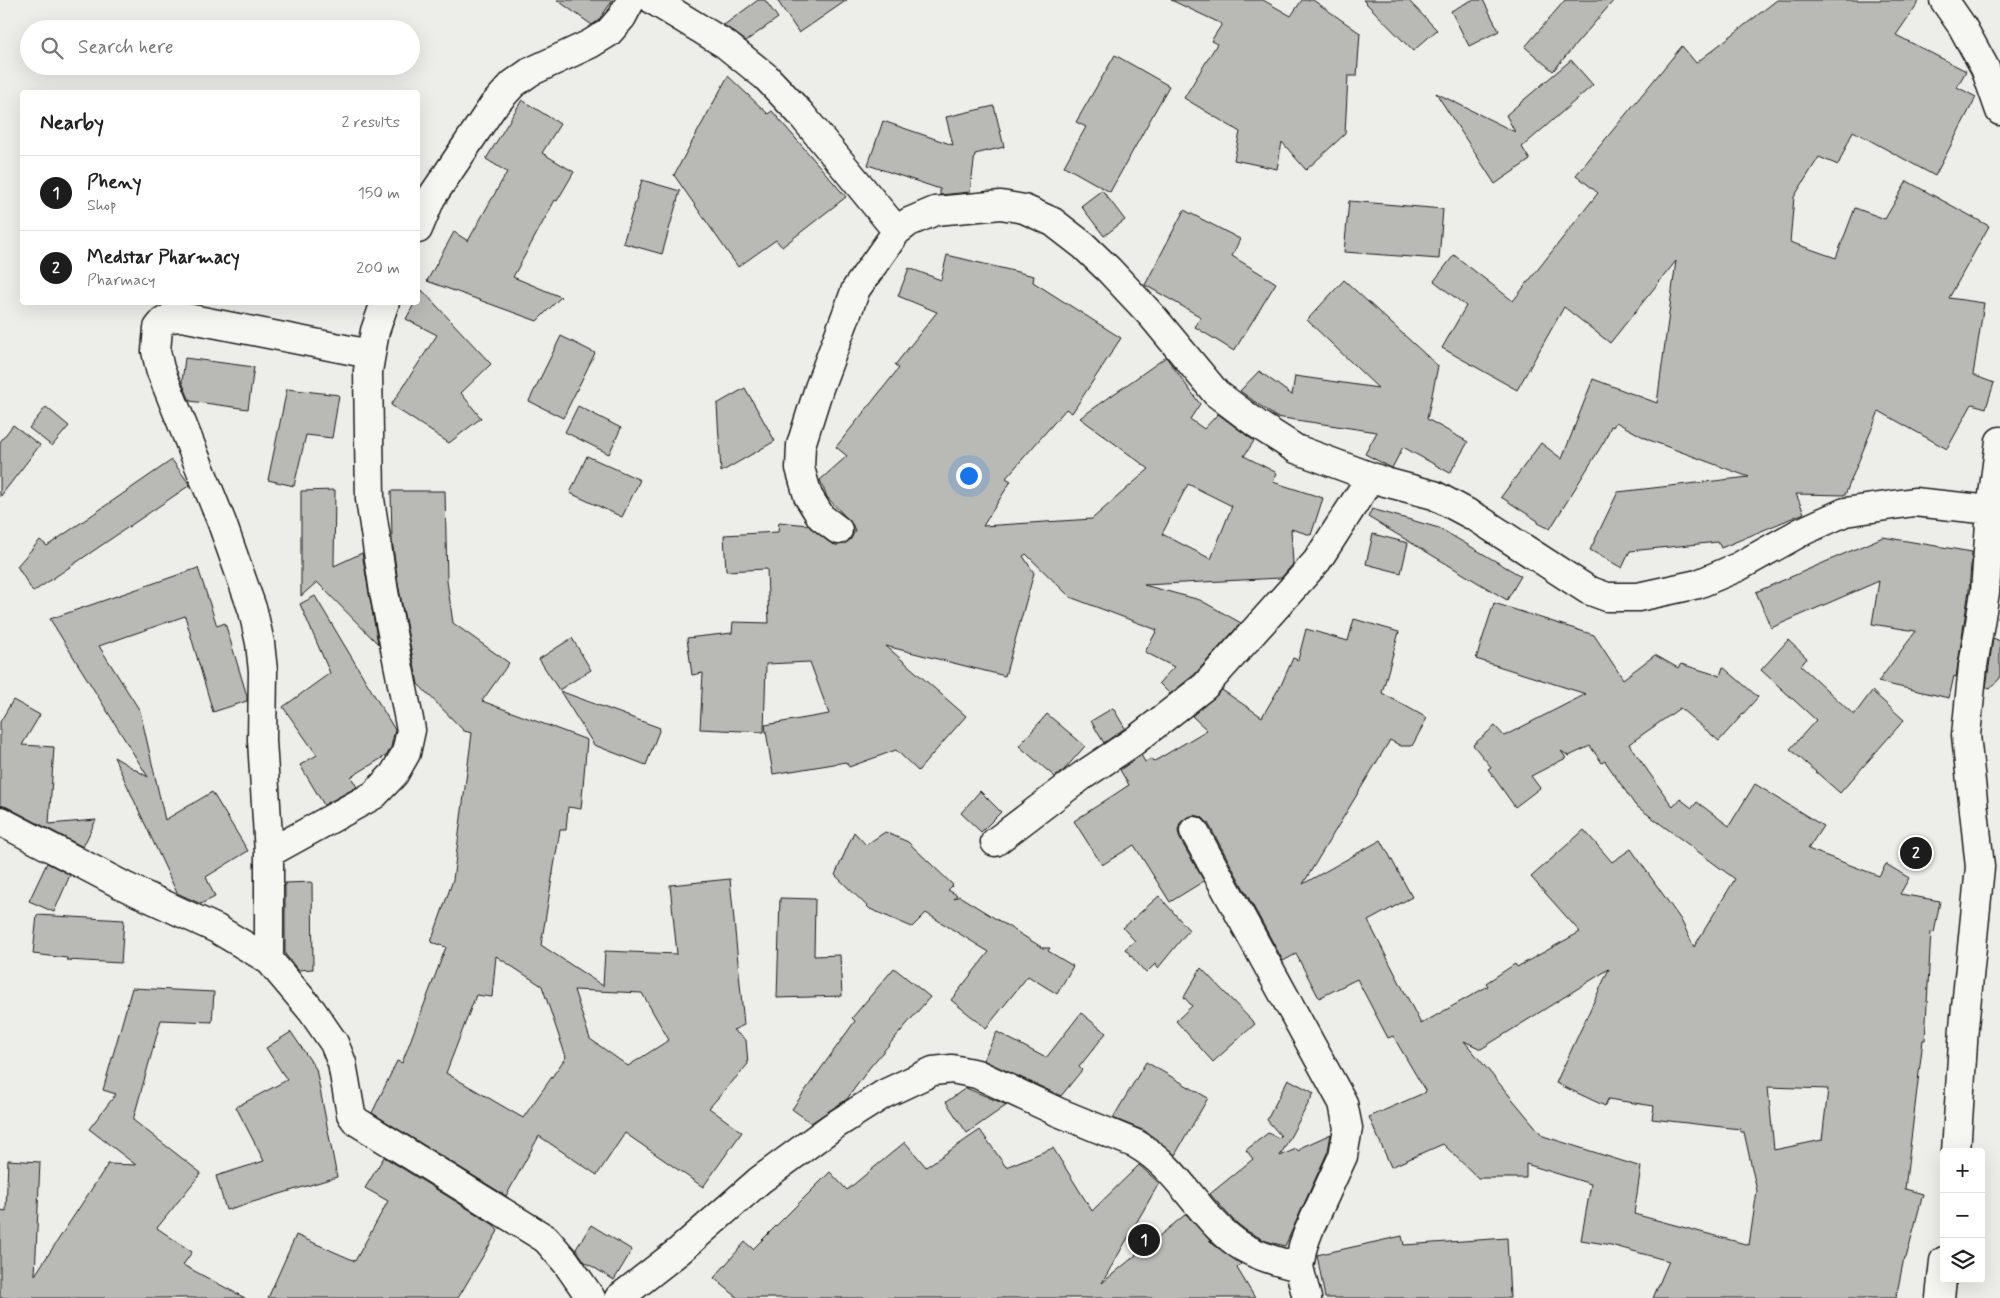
<!DOCTYPE html>
<html lang="en">
<head>
<meta charset="utf-8">
<style>
	:root { --surface:#fff; --page:#f6f6f6; --text:#222; --muted:#767676; --line:#e0e0e0; --accent:#1c1c1c }
	body { margin:0; font-family:Mynerve,sans-serif; background:var(--page); color:var(--text) }
	.controls { position:absolute; right:15px; bottom:15px; display:grid; overflow:hidden; border-radius:5px; box-shadow:0 5px 20px #0002 }
	.controls button { width:45px; height:45px; display:grid; place-items:center; padding:0; border:0; border-bottom:1px solid var(--line); background:var(--surface); color:var(--text); font:25px sans-serif }
	.you { position:absolute; left:968px; top:475px; width:18px; height:18px; margin:-12px; border:4px solid #fff; border-radius:50%; background:#1a73e8; box-shadow:0 0 0 8px #1a73e833 }
	.badge { display:grid; place-items:center; width:32px; height:32px; border-radius:50%; background:var(--accent); color:#fff; font-size:16px; font-weight:700 }
	.pin { position:absolute; translate:-50% -50%; border:2px solid #fff; box-shadow:0 1px 5px #0006 }
	.list { margin:0; padding:0; list-style:none }
	h2 { display:flex; justify-content:space-between; align-items:center; height:65px; margin:0; padding:0 20px; font-size:21px }
	h2 small { font-size:16px; font-weight:400; color:var(--muted) }
	.list li { display:grid; grid-template-columns:32px 1fr auto; gap:15px; align-items:center; box-sizing:border-box; height:75px; padding:0 20px; border-top:1px solid var(--line) }
	.list b { display:block; font-size:19px; white-space:nowrap }
	.list p { margin:0; font-size:16px; white-space:nowrap; color:var(--muted) }
	.list em { font-size:16px; font-style:normal; color:var(--muted) }
	.icon { flex:none; width:28px; height:28px; fill:none; stroke:currentColor; stroke-width:2; stroke-linecap:round; stroke-linejoin:round }
	.map { position:relative; flex:none; width:2000px; height:1298px; overflow:hidden }
	.search { position:absolute; background:var(--surface); box-shadow:0 5px 20px #0002; left:20px; top:20px; width:400px; height:55px; display:flex; align-items:center; gap:12px; box-sizing:border-box; padding:0 18px; border-radius:28px; color:var(--muted); font-size:19px }
	.panel { position:absolute; background:var(--surface); box-shadow:0 5px 20px #0002; left:20px; top:90px; width:400px; height:215px; border-radius:5px }
	.map>svg:first-child { display:block }
	.building { fill:#b9b9b6; stroke:#1c1c1c; fill-rule:evenodd }
	.lines { fill:none; stroke-linecap:round; stroke-linejoin:round }
	.minor-casing { stroke:#1c1c1c; stroke-width:31 }
	.minor { stroke:#f6f6f2; stroke-width:28 }
</style>
</head>
<body>
<div class="map">
<svg width="2000" height="1298" viewBox="0 0 2000 1298">
	<rect width="100%" height="100%" fill="#edede9"/>
	<filter id="ink" filterUnits="userSpaceOnUse"><feTurbulence type="fractalNoise" baseFrequency=".02" numOctaves="2"/><feDisplacementMap in="SourceGraphic" scale="10" xChannelSelector="R" yChannelSelector="G"/><feConvolveMatrix kernelMatrix="1 2 1 2 8 2 1 2 1" color-interpolation-filters="sRGB"/></filter>
	<g filter="url(#ink)">
		<path class="building" d="M 557,0 L 613,0 L 598,21 L 592,25 Z
			M 758,0 L 765,0 L 778,18 L 746,41 L 724,25 Z
			M 777,0 L 847,0 L 799,33 Z
			M 1171,0 L 1263,0 L 1291,16 L 1302,0 L 1313,0 L 1360,33 L 1357,76 L 1348,76 L 1345,134 L 1306,170 L 1282,142 L 1277,169 L 1234,160 L 1240,132 L 1184,98 L 1217,44 L 1211,41 L 1222,24 Z
			M 1363,0 L 1408,0 L 1437,30 L 1413,51 Z
			M 1472,0 L 1483,0 L 1499,31 L 1469,46 L 1451,11 Z
			M 1565,0 L 1614,0 L 1553,71 L 1525,47 Z
			M 1777,0 L 1920,0 L 1896,35 L 1966,71 L 1957,87 L 1976,97 L 1935,176 L 1853,131 L 1838,165 L 1819,157 L 1794,197 L 1790,242 L 1836,258 L 1855,208 L 1885,219 L 1907,181 L 1989,226 L 1949,298 L 1984,303 L 1973,375 L 1994,383 L 1986,408 L 1972,404 L 1947,449 L 1879,411 L 1845,495 L 1796,494 L 1804,513 L 1721,548 L 1718,542 L 1630,551 L 1622,568 L 1590,550 L 1618,492 L 1749,477 L 1649,440 L 1616,422 L 1613,427 L 1611,426 L 1605,440 L 1550,529 L 1538,523 L 1538,521 L 1501,497 L 1541,443 L 1562,459 L 1593,379 L 1657,403 L 1676,261 L 1610,343 L 1564,307 L 1517,390 L 1442,348 L 1466,306 L 1434,281 L 1454,255 L 1513,301 L 1598,193 L 1576,175 L 1682,46 L 1696,63 Z
			M 1115,55 L 1169,86 L 1110,192 L 1064,166 L 1086,127 L 1076,122 Z
			M 1571,60 L 1593,85 L 1522,147 L 1530,160 L 1495,184 L 1436,93 L 1515,132 L 1506,115 Z
			M 728,76 L 768,114 L 772,111 L 846,197 L 782,247 L 776,240 L 738,267 L 674,175 Z
			M 522,100 L 560,124 L 542,153 L 574,172 L 557,201 L 555,200 L 513,277 L 561,297 L 537,321 L 427,281 L 454,232 L 468,241 L 507,172 L 486,159 Z
			M 994,106 L 1004,147 L 975,154 L 970,192 L 940,195 L 940,189 L 868,165 L 883,121 L 953,145 L 946,117 Z
			M 642,180 L 680,191 L 662,254 L 623,243 Z
			M 1102,190 L 1125,220 L 1104,236 L 1081,206 Z
			M 1349,201 L 1443,209 L 1439,259 L 1344,252 Z
			M 1184,210 L 1240,239 L 1232,256 L 1276,283 L 1234,351 L 1195,327 L 1201,317 L 1145,285 Z
			M 947,255 L 1034,276 L 1033,282 L 1121,338 L 1072,413 L 1066,409 L 1006,478 L 1011,481 L 983,526 L 1092,519 L 1149,469 L 1080,418 L 1166,357 L 1200,404 L 1190,419 L 1204,429 L 1218,414 L 1254,441 L 1244,456 L 1277,473 L 1273,482 L 1323,498 L 1311,535 L 1291,529 L 1293,564 L 1281,578 L 1144,585 L 1200,600 L 1241,623 L 1194,675 L 1170,694 L 1159,683 L 1174,667 L 1145,652 L 1157,630 L 1070,597 L 1026,554 L 1023,556 L 1034,573 L 1005,676 L 886,646 L 966,716 L 918,771 L 896,750 L 849,767 L 846,762 L 773,774 L 765,725 L 829,714 L 810,662 L 766,664 L 764,732 L 700,729 L 703,673 L 692,675 L 687,638 L 732,633 L 733,622 L 769,623 L 767,569 L 726,571 L 724,535 L 778,532 L 779,522 L 808,525 L 829,542 L 836,545 L 844,544 L 851,539 L 855,530 L 852,524 L 827,497 L 820,480 L 847,456 L 836,447 L 899,368 L 895,365 L 937,312 L 898,296 L 909,268 L 941,280 ZM 1188,484 L 1232,506 L 1211,559 L 1162,534 Z
			M 1344,280 L 1438,366 L 1427,419 L 1468,442 L 1450,473 L 1403,447 L 1392,468 L 1390,467 L 1365,454 L 1377,432 L 1276,417 L 1240,391 L 1259,371 L 1292,395 L 1295,376 L 1378,388 L 1307,320 Z
			M 422,290 L 491,364 L 461,393 L 481,418 L 449,443 L 391,405 L 437,335 L 406,319 L 415,302 L 418,302 L 418,298 Z
			M 561,336 L 595,353 L 563,418 L 529,401 Z
			M 185,358 L 254,367 L 248,409 L 190,401 L 182,382 Z
			M 745,388 L 775,441 L 721,472 L 717,404 Z
			M 287,389 L 339,395 L 332,438 L 306,435 L 294,486 L 268,480 Z
			M 578,406 L 621,428 L 609,454 L 565,432 Z
			M 46,407 L 69,426 L 52,446 L 29,428 Z
			M 13,425 L 40,445 L 0,497 L 0,442 Z
			M 587,456 L 640,480 L 622,517 L 570,493 Z
			M 172,460 L 190,485 L 33,592 L 17,566 L 40,540 L 47,546 Z
			M 335,490 L 334,566 L 362,553 L 378,644 L 317,582 L 301,596 L 301,491 Z
			M 391,491 L 445,491 L 447,581 L 453,623 L 509,663 L 482,701 L 587,740 L 581,809 L 568,807 L 566,830 L 560,830 L 541,945 L 603,986 L 605,951 L 677,954 L 670,885 L 730,879 L 744,1025 L 733,1030 L 746,1040 L 748,1064 L 709,1108 L 742,1132 L 703,1187 L 625,1133 L 597,1175 L 539,1136 L 506,1196 L 372,1113 L 397,1061 L 402,1063 L 446,947 L 431,942 L 453,880 L 472,733 L 464,731 L 418,684 L 399,589 L 392,540 ZM 496,956 L 542,986 L 566,1057 L 523,1118 L 446,1073 L 476,995 L 492,997 ZM 574,990 L 642,993 L 669,1040 L 628,1066 L 590,1039 Z
			M 1372,509 L 1439,528 L 1521,576 L 1507,600 L 1368,517 Z
			M 1373,534 L 1408,543 L 1401,573 L 1366,564 Z
			M 1883,537 L 1972,552 L 1969,590 L 1956,677 L 1954,676 L 1949,698 L 1878,682 L 1916,631 L 1872,624 L 1879,581 L 1771,628 L 1756,592 Z
			M 198,568 L 217,626 L 225,623 L 247,696 L 247,701 L 213,712 L 185,616 L 99,646 L 140,711 L 165,820 L 212,792 L 248,851 L 206,877 L 215,897 L 201,904 L 177,893 L 114,757 L 148,777 L 50,619 Z
			M 315,596 L 395,730 L 391,747 L 387,755 L 351,777 L 357,787 L 324,805 L 300,765 L 317,755 L 283,707 L 330,673 L 300,604 Z
			M 1494,603 L 1594,635 L 1623,679 L 1655,655 L 1678,668 L 1681,664 L 1720,676 L 1723,667 L 1758,697 L 1719,741 L 1680,708 L 1629,744 L 1673,807 L 1680,799 L 1692,808 L 1697,802 L 1729,826 L 1755,784 L 1823,826 L 1808,849 L 1879,876 L 1886,864 L 1909,878 L 1900,894 L 1940,901 L 1934,933 L 1931,932 L 1925,1040 L 1923,1040 L 1905,1189 L 1923,1194 L 1906,1258 L 1904,1258 L 1896,1298 L 1653,1298 L 1669,1261 L 1611,1245 L 1581,1240 L 1591,1184 L 1526,1164 L 1526,1178 L 1478,1178 L 1443,1144 L 1391,1167 L 1369,1117 L 1426,1092 L 1393,1036 L 1388,1038 L 1357,979 L 1319,998 L 1296,954 L 1283,961 L 1208,823 L 1202,817 L 1194,815 L 1186,818 L 1180,823 L 1178,831 L 1180,839 L 1204,881 L 1170,902 L 1134,845 L 1102,865 L 1074,821 L 1129,785 L 1120,770 L 1141,755 L 1145,762 L 1151,759 L 1153,762 L 1207,730 L 1192,716 L 1222,690 L 1262,717 L 1282,683 L 1293,658 L 1298,660 L 1306,629 L 1348,641 L 1354,619 L 1399,632 L 1382,693 L 1427,718 L 1412,746 L 1401,746 L 1390,740 L 1303,884 L 1381,840 L 1412,897 L 1368,921 L 1421,1024 L 1488,986 L 1486,983 L 1515,964 L 1517,967 L 1580,932 L 1531,877 L 1584,830 L 1612,862 L 1631,849 L 1681,920 L 1694,947 L 1735,879 L 1635,805 L 1605,761 L 1602,763 L 1590,746 L 1569,756 L 1561,751 L 1566,758 L 1531,776 L 1540,788 L 1515,807 L 1488,769 L 1491,767 L 1473,745 L 1495,726 L 1504,736 L 1586,694 L 1476,659 ZM 1609,969 L 1556,1083 L 1605,1106 L 1608,1099 L 1654,1106 L 1652,1119 L 1740,1129 L 1740,1132 L 1744,1132 L 1757,1191 L 1749,1245 L 1634,1214 L 1641,1167 L 1543,1136 L 1464,1041 L 1481,1049 ZM 1768,1087 L 1828,1089 L 1822,1140 L 1774,1150 Z
			M 572,638 L 591,670 L 559,690 L 539,659 Z
			M 1993,638 L 2000,641 L 2000,678 L 1990,689 L 1986,688 Z
			M 1788,640 L 1807,658 L 1801,666 L 1854,715 L 1872,691 L 1904,720 L 1840,793 L 1790,749 L 1816,720 L 1761,670 Z
			M 560,691 L 660,728 L 646,765 L 594,745 Z
			M 13,700 L 40,715 L 22,745 L 54,747 L 49,824 L 96,820 L 83,847 L 7,807 L 0,805 L 0,722 Z
			M 1113,708 L 1125,728 L 1104,743 L 1091,721 Z
			M 1047,714 L 1085,746 L 1065,769 L 1055,777 L 1019,746 Z
			M 980,791 L 1001,812 L 981,832 L 961,813 Z
			M 854,832 L 866,845 L 885,832 L 908,842 L 953,885 L 948,890 L 957,895 L 954,899 L 959,896 L 1043,948 L 1050,948 L 1048,951 L 1073,966 L 1057,994 L 1028,976 L 986,1028 L 951,1000 L 989,952 L 926,913 L 912,927 L 870,909 L 835,875 Z
			M 47,863 L 70,875 L 54,912 L 29,901 Z
			M 312,882 L 313,969 L 298,970 L 285,954 L 285,883 Z
			M 1159,896 L 1189,930 L 1158,968 L 1155,964 L 1146,973 L 1125,949 L 1135,941 L 1123,928 Z
			M 780,898 L 815,899 L 814,956 L 840,955 L 842,996 L 777,998 Z
			M 37,915 L 124,920 L 121,963 L 67,960 L 67,958 L 33,954 Z
			M 894,968 L 930,997 L 870,1067 L 847,1099 L 811,1123 L 792,1109 L 855,1021 L 852,1018 Z
			M 1201,968 L 1255,1024 L 1213,1062 L 1176,1021 L 1192,1006 L 1184,997 Z
			M 132,988 L 214,992 L 212,1022 L 161,1020 L 133,1120 L 201,1173 L 157,1228 L 192,1252 L 183,1265 L 245,1298 L 0,1298 L 0,1210 L 6,1211 L 8,1160 L 40,1162 L 35,1275 L 108,1164 L 136,1165 L 89,1129 L 116,1094 L 103,1090 Z
			M 1081,1013 L 1106,1033 L 1079,1067 L 1082,1070 L 1061,1096 L 983,1060 L 997,1032 L 1046,1058 Z
			M 291,1032 L 316,1069 L 337,1177 L 226,1210 L 216,1176 L 264,1161 L 236,1107 L 287,1080 L 266,1048 Z
			M 1146,1062 L 1208,1098 L 1175,1155 L 1145,1131 L 1113,1118 Z
			M 1288,1079 L 1314,1093 L 1280,1156 L 1296,1149 L 1299,1151 L 1302,1147 L 1331,1134 L 1328,1151 L 1285,1246 L 1266,1241 L 1247,1231 L 1234,1221 L 1210,1194 L 1253,1159 L 1246,1150 L 1268,1133 L 1278,1138 L 1281,1136 L 1267,1120 Z
			M 966,1088 L 1007,1105 L 967,1133 L 946,1102 Z
			M 980,1130 L 1006,1167 L 1053,1148 L 1092,1211 L 1139,1165 L 1159,1183 L 1102,1283 L 1186,1214 L 1214,1245 L 1241,1264 L 1237,1268 L 1255,1298 L 738,1298 L 714,1278 L 745,1242 L 753,1249 L 830,1172 L 847,1190 L 905,1142 L 926,1167 Z
			M 384,1157 L 494,1225 L 498,1231 L 458,1298 L 268,1298 L 296,1235 L 355,1261 L 388,1201 L 365,1188 Z
			M 591,1225 L 632,1250 L 614,1280 L 585,1262 L 576,1249 Z
			M 1402,1236 L 1404,1245 L 1507,1238 L 1510,1298 L 1325,1298 L 1317,1255 Z"/>
		<g class="lines">
			<defs>
				<path id="minor" d="M 653,0 L 725,44 L 766,77 L 800,113 L 897,231
					M 1944,0 L 1962,26 L 1985,68 L 2000,111
					M 418,229 L 431,198 L 493,106 L 513,84 L 530,72 L 590,44 L 608,33 L 622,17 L 631,0
					M 838,530 L 821,517 L 808,496 L 800,468 L 801,445 L 819,388 L 856,289 L 897,231 L 909,222 L 935,211 L 1001,205 L 1024,209 L 1053,222 L 1084,246 L 1109,270 L 1153,317 L 1216,393 L 1257,424 L 1296,449 L 1385,482 L 1434,495 L 1477,518 L 1588,590 L 1607,597 L 1638,597 L 1698,584 L 1738,567 L 1801,532 L 1845,512 L 1914,502 L 1991,510
					M 0,821 L 124,886 L 217,929 L 269,960 L 312,1011 L 334,1043 L 342,1063 L 351,1114 L 356,1121 L 546,1239 L 566,1262 L 591,1298
					M 1194,831 L 1343,1103 L 1348,1128 L 1343,1156 L 1309,1230 L 1303,1246 L 1299,1267 L 1307,1298
					M 995,842 L 1082,776 L 1133,742 L 1205,686 L 1317,561 L 1371,477
					M 269,853 L 374,795 L 394,774 L 406,753 L 411,730 L 384,592 L 370,499 L 368,371 L 375,331 L 385,302
					M 269,960 L 269,853 L 262,740 L 263,671 L 260,643 L 253,611 L 222,523 L 160,369 L 156,351 L 158,328 L 163,322 L 170,318 L 182,317 L 370,354
					M 1956,1152 L 1964,1027 L 1980,867 L 1966,735 L 1973,666 L 1985,592 L 1991,510 L 2000,441
					M 619,1298 L 679,1251 L 760,1180 L 832,1127 L 884,1094 L 933,1071 L 952,1069 L 977,1074 L 1058,1112 L 1136,1144 C 1180,1169 1198,1216 1238,1244 C 1256,1256 1278,1262 1299,1267
					M 1940,1298 L 1944,1261"/>
			</defs>
			<use href="#minor" class="minor-casing"/>
			<use href="#minor" class="minor"/>
		</g>
	</g>
</svg>
<div class="controls">
<button>+</button>
<button>−</button>
<button><svg class="icon" aria-label="layers" viewBox="0 0 24 24"><path d="M12 4l9 5-9 5-9-5zM3 14l9 5 9-5"/></svg></button>
</div>
<div class="you"></div>
<div class="pin badge" style="left:1144px;top:1240px">1</div>
<div class="pin badge" style="left:1916px;top:853px">2</div>
<div class="search"><svg class="icon" aria-label="search" viewBox="0 0 24 24"><circle cx="10" cy="10" r="6"/><path d="M15 15l6 6"/></svg>Search here</div>
<section class="panel">
<h2>Nearby<small>2 results</small></h2>
<ul class="list">
<li><span class="badge">1</span><div><b>Pheny</b><p>Shop</p></div><em>150 m</em></li>
<li><span class="badge">2</span><div><b>Medstar Pharmacy</b><p>Pharmacy</p></div><em>200 m</em></li>
</ul>
</section>
</div>
</body>
</html>
